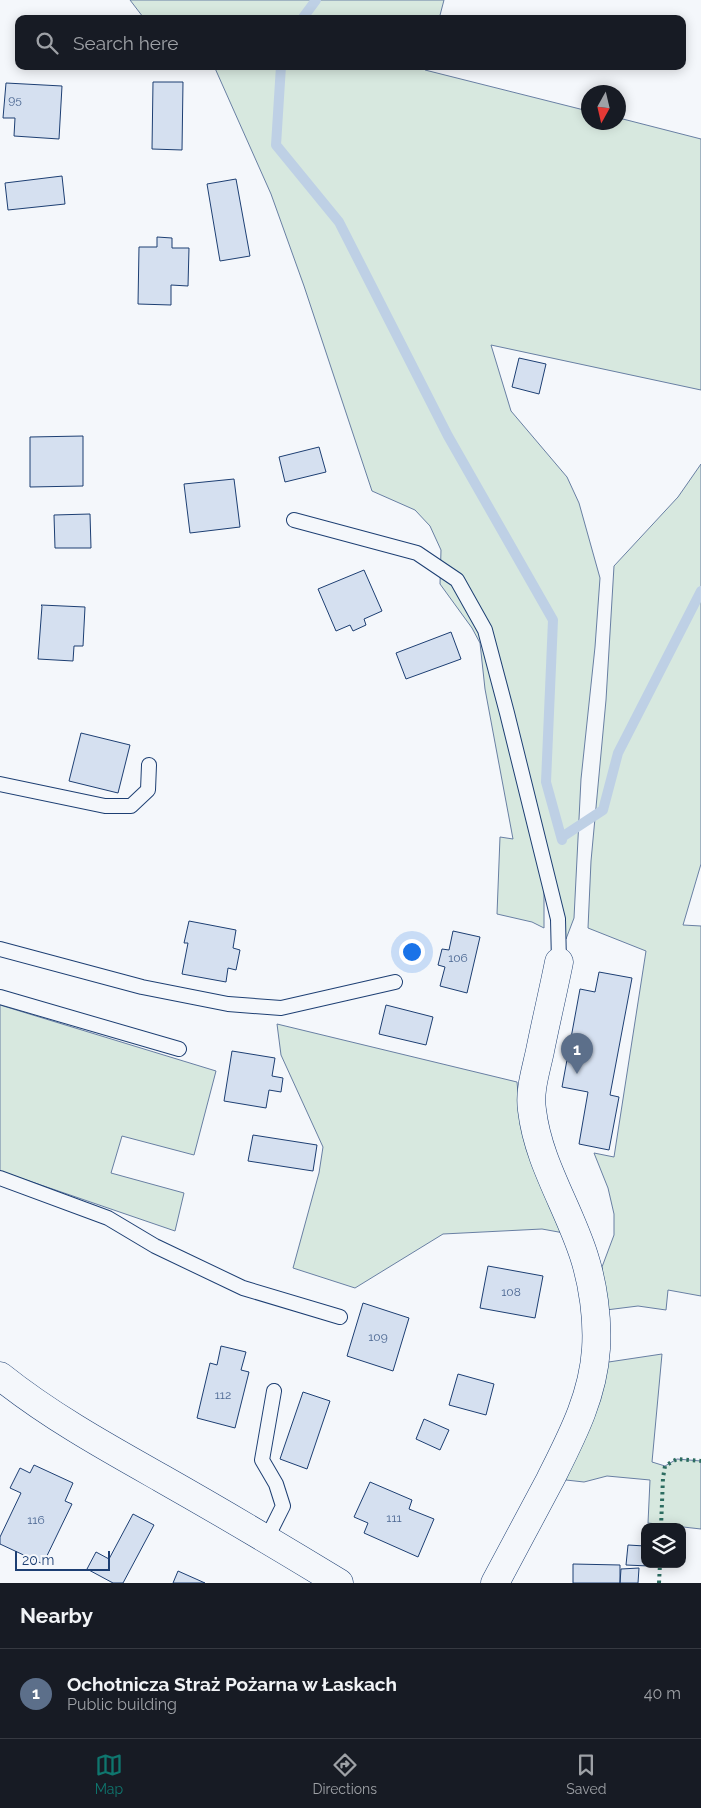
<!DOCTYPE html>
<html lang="en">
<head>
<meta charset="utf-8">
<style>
	:root { --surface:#171b24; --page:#20242c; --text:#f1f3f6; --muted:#9ea1a6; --line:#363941; --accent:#0f766e }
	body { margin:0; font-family:Raleway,sans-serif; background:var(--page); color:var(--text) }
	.controls { position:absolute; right:15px; bottom:15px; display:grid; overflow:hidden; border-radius:10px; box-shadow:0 2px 12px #0003 }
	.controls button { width:45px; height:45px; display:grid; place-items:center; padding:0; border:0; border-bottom:1px solid var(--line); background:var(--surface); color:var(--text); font:25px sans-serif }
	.compass { position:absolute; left:581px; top:85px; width:45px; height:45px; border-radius:50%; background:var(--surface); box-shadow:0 2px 12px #0003; rotate:188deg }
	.scale { position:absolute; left:15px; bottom:12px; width:95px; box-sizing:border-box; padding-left:5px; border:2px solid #1d3f73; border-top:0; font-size:14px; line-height:18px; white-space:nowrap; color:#1d3f73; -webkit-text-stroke:4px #f4f7fb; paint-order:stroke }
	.you { position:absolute; left:411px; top:951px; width:18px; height:18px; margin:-12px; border:4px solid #fff; border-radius:50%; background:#1a73e8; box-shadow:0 0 0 8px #1a73e833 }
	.badge { display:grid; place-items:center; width:32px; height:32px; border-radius:50%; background:var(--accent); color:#fff; font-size:16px; font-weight:700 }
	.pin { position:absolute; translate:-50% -41px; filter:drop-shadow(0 1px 2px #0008) }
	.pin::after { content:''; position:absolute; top:26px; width:18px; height:15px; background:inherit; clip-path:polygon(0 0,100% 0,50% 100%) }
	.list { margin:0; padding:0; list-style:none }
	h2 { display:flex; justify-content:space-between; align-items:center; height:65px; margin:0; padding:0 20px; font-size:21px }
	h2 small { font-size:16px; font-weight:400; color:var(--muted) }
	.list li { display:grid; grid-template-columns:32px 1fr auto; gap:15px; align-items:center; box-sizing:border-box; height:90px; padding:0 20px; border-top:1px solid var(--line) }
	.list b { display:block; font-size:19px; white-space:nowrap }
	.list p { margin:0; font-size:16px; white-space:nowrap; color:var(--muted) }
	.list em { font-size:16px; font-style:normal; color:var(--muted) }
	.icon { flex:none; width:28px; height:28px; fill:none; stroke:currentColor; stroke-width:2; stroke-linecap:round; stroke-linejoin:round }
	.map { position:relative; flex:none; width:701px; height:1583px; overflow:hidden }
	.search { position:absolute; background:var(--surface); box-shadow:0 2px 12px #0003; left:15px; right:15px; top:15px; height:55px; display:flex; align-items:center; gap:12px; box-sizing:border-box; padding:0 18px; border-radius:10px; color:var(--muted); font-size:19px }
	.sheet { height:155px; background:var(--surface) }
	nav { display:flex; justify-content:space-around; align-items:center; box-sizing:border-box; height:70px; border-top:1px solid var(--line); background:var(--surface); font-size:14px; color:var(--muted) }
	nav a { display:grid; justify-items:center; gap:2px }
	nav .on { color:var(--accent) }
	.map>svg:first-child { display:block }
	.green { fill:#d7e8df; stroke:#687fa3 }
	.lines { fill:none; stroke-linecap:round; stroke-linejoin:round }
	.stream { stroke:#bed0e5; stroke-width:10 }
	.building { fill:#d5e0f0; stroke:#1d3f73 }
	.service-casing { stroke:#1d3f73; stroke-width:16 }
	.minor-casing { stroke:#1d3f73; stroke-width:29 }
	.tertiary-casing { stroke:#1d3f73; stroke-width:29 }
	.service { stroke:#f4f7fb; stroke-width:14 }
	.minor { stroke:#f4f7fb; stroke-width:28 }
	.tertiary { stroke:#f4f7fb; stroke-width:28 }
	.hedge { stroke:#2c6c60; stroke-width:4; stroke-dasharray:2.5 4; stroke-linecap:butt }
	.labels { text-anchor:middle; stroke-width:4; stroke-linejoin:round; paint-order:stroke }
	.number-label { font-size:12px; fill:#4b6792 }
</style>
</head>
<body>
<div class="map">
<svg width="701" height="1583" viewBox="0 0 701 1583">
	<rect width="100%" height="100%" fill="#f4f7fb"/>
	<path class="green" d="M 130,0 L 444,0 L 439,19 L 165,19 L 143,17 Z
		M 214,66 L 426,66 L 425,70 L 588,111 L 588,122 L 618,122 L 619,118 L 701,139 L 701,390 L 491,345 L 511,411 L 567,477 L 579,503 L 600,578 L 595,647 L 581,779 L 574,918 L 566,939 L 552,874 L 544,882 L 544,928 L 532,922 L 497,914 L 500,837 L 513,839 L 485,689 L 480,643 L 472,628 L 440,584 L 441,550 L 430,526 L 415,510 L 372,491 L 304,286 L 271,194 Z
		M 701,464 L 701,864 L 683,925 L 701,926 L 701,1296 L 668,1290 L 666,1310 L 638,1306 L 606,1310 L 602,1267 L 614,1235 L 614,1214 L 608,1188 L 594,1153 L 614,1157 L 646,951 L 588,928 L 591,861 L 606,700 L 614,566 L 678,497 Z
		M 0,1005 L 216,1071 L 194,1155 L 122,1136 L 111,1173 L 184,1193 L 175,1231 L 0,1171 Z
		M 277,1024 L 517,1082 L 521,1123 L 564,1233 L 542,1229 L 443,1234 L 355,1288 L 293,1268 L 319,1173 L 323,1147 L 281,1055 Z
		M 662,1354 L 652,1462 L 665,1466 L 677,1459 L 701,1461 L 701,1529 L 648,1523 L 650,1480 L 607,1476 L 584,1482 L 557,1479 L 602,1363 Z"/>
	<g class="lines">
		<path class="stream" d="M 302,19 L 316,0
			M 281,66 L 276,145 L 339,222 L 448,436 L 553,620 L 546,782 L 562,840
			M 562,837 L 603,810 L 618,753 L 701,591"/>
	</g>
	<path class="building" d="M 153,82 L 183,82 L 182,150 L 152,149 Z
		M 6,83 L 62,86 L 59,139 L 14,136 L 15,118 L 3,118 Z
		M 62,176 L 65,204 L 8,210 L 5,183 Z
		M 236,179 L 250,256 L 220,261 L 207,184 Z
		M 157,237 L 172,238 L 172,248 L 189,248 L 188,286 L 171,285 L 171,305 L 138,304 L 139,247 L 157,247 Z
		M 519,358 L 546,364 L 539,394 L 512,387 Z
		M 83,436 L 83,486 L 30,487 L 30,437 Z
		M 319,447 L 326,472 L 285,482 L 279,457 Z
		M 234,479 L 240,527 L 190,533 L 184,484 Z
		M 90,514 L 91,548 L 55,548 L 54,515 Z
		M 364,570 L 382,611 L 364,619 L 366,625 L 353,631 L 350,625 L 336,631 L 318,589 Z
		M 41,605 L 85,607 L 83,646 L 74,646 L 73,661 L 38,659 L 42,606 Z
		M 451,632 L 461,659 L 406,679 L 396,653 Z
		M 81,733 L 130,745 L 118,793 L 69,781 Z
		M 189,921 L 236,930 L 233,948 L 240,950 L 236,970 L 228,968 L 226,982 L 182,974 L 188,943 L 184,943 Z
		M 453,931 L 480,937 L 467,993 L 440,986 L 445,967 L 438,965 L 442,949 L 449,950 Z
		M 599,972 L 632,978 L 610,1095 L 619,1097 L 609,1150 L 579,1144 L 588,1092 L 562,1087 L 580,989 L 595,992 Z
		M 386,1005 L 433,1017 L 426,1045 L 379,1034 Z
		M 232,1051 L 275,1058 L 272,1076 L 283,1078 L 281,1092 L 269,1090 L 266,1108 L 224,1101 Z
		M 253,1135 L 317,1145 L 313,1171 L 248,1161 Z
		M 488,1266 L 543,1276 L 535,1318 L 480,1308 Z
		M 363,1303 L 409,1318 L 393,1371 L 347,1356 Z
		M 221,1346 L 246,1352 L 241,1370 L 249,1372 L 235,1428 L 197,1418 L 210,1363 L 217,1365 Z
		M 458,1374 L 494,1384 L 486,1415 L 449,1405 Z
		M 303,1392 L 330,1401 L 307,1469 L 280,1459 Z
		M 424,1419 L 449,1430 L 440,1450 L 416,1439 Z
		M 34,1465 L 73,1483 L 65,1501 L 72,1504 L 43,1564 L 0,1544 L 0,1537 L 21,1493 L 10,1488 L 20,1468 L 30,1473 Z
		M 370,1482 L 412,1500 L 409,1509 L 434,1519 L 418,1557 L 364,1533 L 368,1523 L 354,1517 Z
		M 133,1514 L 154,1525 L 123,1583 L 113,1583 L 87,1569 L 96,1552 L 109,1559 Z
		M 628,1545 L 645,1546 L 645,1564 L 650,1564 L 649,1566 L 626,1565 Z
		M 573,1564 L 620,1565 L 620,1583 L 573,1583 Z
		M 639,1568 L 638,1583 L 620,1583 L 621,1569 Z
		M 178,1571 L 205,1583 L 173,1583 Z"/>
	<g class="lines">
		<defs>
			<path id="service" d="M 294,520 L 417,553 L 457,580 L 485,630 L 507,713 L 558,919 L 559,962
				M 0,784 L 105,806 L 131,806 L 148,790 L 149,765
				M 0,949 L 142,987 L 228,1004 L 281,1008 L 395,982
				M 0,997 L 179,1049
				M 0,1178 L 108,1218 L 155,1246 L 243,1288 L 340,1317
				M 267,1538 L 283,1506 L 276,1484 L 262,1460 L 274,1391"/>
			<path id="minor" d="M 495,1583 C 513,1549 532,1514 550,1480 C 571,1438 593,1397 596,1349 C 598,1319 593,1284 584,1256 C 568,1206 538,1162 532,1110 C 529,1091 536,1070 540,1051 C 546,1021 553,992 559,962"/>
			<path id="tertiary" d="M 0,1376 C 50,1416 106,1447 161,1478 C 221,1512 280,1547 339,1583"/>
		</defs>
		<use href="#service" class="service-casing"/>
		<use href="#minor" class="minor-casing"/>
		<use href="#tertiary" class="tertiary-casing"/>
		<use href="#service" class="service"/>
		<use href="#minor" class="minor"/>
		<use href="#tertiary" class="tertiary"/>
		<path class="hedge" d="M 661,1527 L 663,1478 L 665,1466 L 677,1459 L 701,1461
			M 659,1583 L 660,1564"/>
	</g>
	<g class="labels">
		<g class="number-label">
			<text x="15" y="104">95</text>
			<text x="458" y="962">106</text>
			<text x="511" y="1296">108</text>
			<text x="378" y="1341">109</text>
			<text x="223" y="1399">112</text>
			<text x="394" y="1522">111</text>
			<text x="36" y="1524">116</text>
		</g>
	</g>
</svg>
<div class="controls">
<button><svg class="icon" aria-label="layers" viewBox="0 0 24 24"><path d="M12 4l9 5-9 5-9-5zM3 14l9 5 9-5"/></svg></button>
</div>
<svg class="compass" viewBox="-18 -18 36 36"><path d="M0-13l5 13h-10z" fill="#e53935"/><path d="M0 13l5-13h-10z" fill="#9ea1a6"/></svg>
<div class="scale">20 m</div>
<div class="you"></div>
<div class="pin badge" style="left:577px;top:1074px;background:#5c6f8a">1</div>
<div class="search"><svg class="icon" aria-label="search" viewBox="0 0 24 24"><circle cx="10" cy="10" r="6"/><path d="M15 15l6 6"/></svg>Search here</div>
</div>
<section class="sheet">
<h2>Nearby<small></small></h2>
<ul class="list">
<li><span class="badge" style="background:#5c6f8a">1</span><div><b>Ochotnicza Straż Pożarna w Łaskach</b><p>Public building</p></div><em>40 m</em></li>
</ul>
</section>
<nav>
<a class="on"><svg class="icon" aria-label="map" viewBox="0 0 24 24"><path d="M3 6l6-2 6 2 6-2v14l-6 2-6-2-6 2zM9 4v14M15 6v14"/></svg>Map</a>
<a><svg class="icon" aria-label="directions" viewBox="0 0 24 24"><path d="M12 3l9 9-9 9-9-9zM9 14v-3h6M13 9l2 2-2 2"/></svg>Directions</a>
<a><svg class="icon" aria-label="saved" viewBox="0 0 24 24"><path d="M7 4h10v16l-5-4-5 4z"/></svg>Saved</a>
</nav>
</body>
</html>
